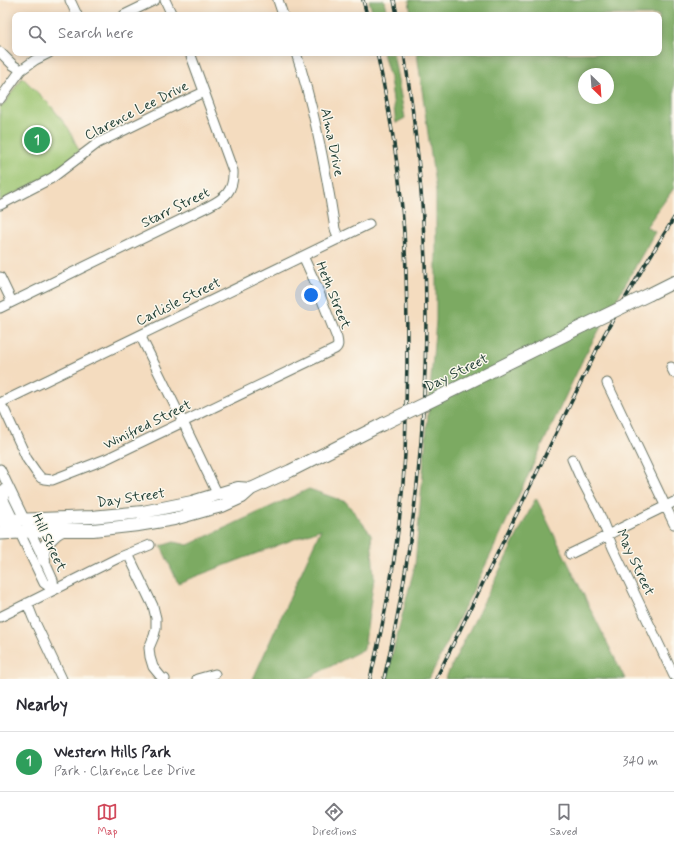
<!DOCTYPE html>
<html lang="en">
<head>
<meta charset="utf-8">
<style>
	:root { --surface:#fff; --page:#f7f7f7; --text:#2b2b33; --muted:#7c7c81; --line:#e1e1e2; --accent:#d1495b }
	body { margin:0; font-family:Mynerve,sans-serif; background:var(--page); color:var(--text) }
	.compass { position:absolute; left:578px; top:68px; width:36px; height:36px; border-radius:50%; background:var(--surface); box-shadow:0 2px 10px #0003; rotate:155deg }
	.you { position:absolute; left:311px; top:295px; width:14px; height:14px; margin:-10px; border:3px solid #fff; border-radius:50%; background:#1a73e8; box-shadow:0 0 0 6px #1a73e833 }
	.badge { display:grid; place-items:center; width:26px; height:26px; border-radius:50%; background:var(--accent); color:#fff; font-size:13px; font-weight:700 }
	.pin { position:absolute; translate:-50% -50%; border:2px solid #fff; box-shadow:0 1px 4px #0006 }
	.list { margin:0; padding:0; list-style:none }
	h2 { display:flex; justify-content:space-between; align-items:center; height:52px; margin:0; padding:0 16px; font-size:17px }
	h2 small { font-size:13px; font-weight:400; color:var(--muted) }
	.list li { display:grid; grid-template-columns:26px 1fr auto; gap:12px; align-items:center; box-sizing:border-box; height:60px; padding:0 16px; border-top:1px solid var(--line) }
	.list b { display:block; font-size:15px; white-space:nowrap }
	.list p { margin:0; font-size:13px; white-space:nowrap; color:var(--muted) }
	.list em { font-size:13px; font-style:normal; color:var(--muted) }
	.icon { flex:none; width:22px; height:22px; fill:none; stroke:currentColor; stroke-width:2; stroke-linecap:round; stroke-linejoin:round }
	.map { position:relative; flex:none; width:674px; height:679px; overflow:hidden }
	.search { position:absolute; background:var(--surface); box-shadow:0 2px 10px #0003; left:12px; right:12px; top:12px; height:44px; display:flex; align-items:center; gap:10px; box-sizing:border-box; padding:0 14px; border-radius:8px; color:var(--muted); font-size:15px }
	.sheet { height:112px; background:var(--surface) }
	nav { display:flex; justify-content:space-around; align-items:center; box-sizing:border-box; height:56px; border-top:1px solid var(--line); background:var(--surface); font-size:11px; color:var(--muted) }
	nav a { display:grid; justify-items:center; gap:2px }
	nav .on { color:var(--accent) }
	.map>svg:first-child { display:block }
	.green { fill:#9bc470; stroke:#5d8052 }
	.forest { fill:#7caa62; stroke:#4e744b; fill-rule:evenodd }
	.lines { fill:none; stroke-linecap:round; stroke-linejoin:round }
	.minor-casing { stroke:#6a7565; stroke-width:11 }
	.major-casing { stroke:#6a7565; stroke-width:14 }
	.highway-casing { stroke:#6a7565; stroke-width:15 }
	.minor { stroke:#fff; stroke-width:9 }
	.major { stroke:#fff; stroke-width:12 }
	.highway { stroke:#fff; stroke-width:13 }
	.rail-casing { stroke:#1f3d34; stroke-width:3.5 }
	.rail { stroke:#fbf7ec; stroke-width:2; stroke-dasharray:6; stroke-linecap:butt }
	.major-bridge-casing { stroke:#6a7565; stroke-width:14; stroke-linecap:butt }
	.major-bridge { stroke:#fff; stroke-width:12 }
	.labels { text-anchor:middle; stroke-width:3; stroke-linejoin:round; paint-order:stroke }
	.street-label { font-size:14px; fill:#1f3d34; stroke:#fbf7ec }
</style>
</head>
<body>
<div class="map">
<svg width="674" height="679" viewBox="0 0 674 679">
	<rect width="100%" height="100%" fill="#fbf7ec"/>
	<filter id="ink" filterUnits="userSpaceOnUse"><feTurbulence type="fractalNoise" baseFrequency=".025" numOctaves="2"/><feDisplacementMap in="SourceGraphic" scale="8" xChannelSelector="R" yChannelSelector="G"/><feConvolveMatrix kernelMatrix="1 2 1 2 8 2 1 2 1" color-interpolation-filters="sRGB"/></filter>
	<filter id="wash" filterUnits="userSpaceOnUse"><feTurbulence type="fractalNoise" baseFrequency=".012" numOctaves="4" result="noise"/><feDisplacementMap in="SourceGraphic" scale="16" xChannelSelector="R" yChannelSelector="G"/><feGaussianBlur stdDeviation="0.9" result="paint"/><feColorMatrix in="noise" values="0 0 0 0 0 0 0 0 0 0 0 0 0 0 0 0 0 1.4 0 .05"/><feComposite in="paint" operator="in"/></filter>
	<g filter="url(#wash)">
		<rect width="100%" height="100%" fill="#f4dcbf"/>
		<path class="green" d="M 22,77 L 51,106 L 69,129 L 79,151 L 67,163 L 49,176 L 0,201 L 0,107 L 5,103 Z"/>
		<path class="forest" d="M 369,0 L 384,0 L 387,15 L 373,15 Z
			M 409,0 L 674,0 L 674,188 L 646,227 L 655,232 L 585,355 L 490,556 L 429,679 L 386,679 L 415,565 L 436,321 L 436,192 L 417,53 L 659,53 L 659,15 L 411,15 ZM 584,74 L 608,74 L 608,98 L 584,98 Z
			M 383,53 L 393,53 L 405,118 L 396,123 L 390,78 Z
			M 309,489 L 346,502 L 371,534 L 374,578 L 364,649 L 306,679 L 253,679 L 321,529 L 178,583 L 161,546 L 174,542 L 188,545 Z
			M 536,498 L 625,679 L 445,679 Z"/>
	</g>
	<g filter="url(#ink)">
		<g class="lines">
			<defs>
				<path id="minor" d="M 70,0 L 77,15
					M 165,0 L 172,15
					M 278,0 L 283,15
					M 124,15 L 155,0
					M 0,52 L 13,65 L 21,70
					M 296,53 C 315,110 326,170 335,229 L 339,239
					M 0,99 L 21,70 L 35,60 L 49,53
					M 0,205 L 52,178 L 98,143 L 178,104 L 204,92
					M 0,277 L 12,302
					M 0,308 L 209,206 C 225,198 234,191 233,171 L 190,53
					M 140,335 L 183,422 L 218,495
					M 671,367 L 674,373
					M 607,383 L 674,524
					M 0,403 L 369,224
					M 0,404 L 5,411 L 27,459 L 36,472 L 41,478 L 44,479 L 52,480 L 106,459 L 335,349 C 339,346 338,343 337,338 L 314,280 L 303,256
					M 572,459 L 579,475 L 599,513 L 613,548 L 674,676
					M 0,469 L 44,560 L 53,580 L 54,590
					M 3,498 L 44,583 L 54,590
					M 128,554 L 153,606 L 156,618 L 156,628 L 154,636 L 149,648 L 150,657 L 153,667 L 162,678 L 165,679
					M 570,554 L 595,542 L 621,528 L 674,502
					M 27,603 L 33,618 L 62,679
					M 0,617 L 118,558 L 150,545
					M 197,679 L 215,674"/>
				<path id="major" d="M 650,294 L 674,282
					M 441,396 L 583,326
					M 14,520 L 92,517 L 143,512 L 192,502 L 238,488 L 251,489
					M 20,532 L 63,530 L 93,530 L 138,525 L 174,519 L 206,510 L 222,506 L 242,497 L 251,489 L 290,471 L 383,424
					M 44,560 C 44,557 42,555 43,553 C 43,545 56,532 63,530"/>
				<path id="highway" d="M 0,512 L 3,506 L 1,492
					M 0,520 L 14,520
					M 0,533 L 20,532"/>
			</defs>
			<use href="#minor" class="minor-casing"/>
			<use href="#major" class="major-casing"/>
			<use href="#highway" class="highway-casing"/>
			<use href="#minor" class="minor"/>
			<use href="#major" class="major"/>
			<use href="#highway" class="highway"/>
			<defs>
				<path id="rail" d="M 363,0 L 367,15
					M 394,0 L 397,15
					M 370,679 C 388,606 401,529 405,454 C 406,424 406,394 407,365 C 407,334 407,303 406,273 C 404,199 393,125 377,53
					M 384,679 C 432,475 439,259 404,53
					M 436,679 L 604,335 L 643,268 L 674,218"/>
			</defs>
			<use href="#rail" class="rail-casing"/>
			<use href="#rail" class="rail"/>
			<defs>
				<path id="major-bridge" d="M 583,326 L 650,294
					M 383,424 L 441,396"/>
			</defs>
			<use href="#major-bridge" class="major-bridge-casing"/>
			<use href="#major-bridge" class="major-bridge"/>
		</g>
	</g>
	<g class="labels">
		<g class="street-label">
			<text transform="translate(136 110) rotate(-27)" y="5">Clarence Lee Drive</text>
			<text transform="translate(333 142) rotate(78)" y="5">Alma Drive</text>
			<text transform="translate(175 207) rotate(-26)" y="5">Starr Street</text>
			<text transform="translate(334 295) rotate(68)" y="5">Heth Street</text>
			<text transform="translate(178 301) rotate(-26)" y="5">Carlisle Street</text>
			<text transform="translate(456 372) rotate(-26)" y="5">Day Street</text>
			<text transform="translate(147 424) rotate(-26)" y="5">Winifred Street</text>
			<text transform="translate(131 497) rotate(-8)" y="5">Day Street</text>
			<text transform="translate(50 542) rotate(65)" y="5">Hill Street</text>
			<text transform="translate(636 562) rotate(65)" y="5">May Street</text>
		</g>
	</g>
</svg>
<svg class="compass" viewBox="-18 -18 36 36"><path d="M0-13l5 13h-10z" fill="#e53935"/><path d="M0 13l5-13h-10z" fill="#7c7c81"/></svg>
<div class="you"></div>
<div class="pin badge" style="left:37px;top:140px;background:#2e9e5b">1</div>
<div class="search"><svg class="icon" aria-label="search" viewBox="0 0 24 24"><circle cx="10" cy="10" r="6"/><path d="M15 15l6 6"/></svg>Search here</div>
</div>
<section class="sheet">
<h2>Nearby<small></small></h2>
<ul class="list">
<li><span class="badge" style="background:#2e9e5b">1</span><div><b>Western Hills Park</b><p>Park · Clarence Lee Drive</p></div><em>340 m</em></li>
</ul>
</section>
<nav>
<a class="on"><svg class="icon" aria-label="map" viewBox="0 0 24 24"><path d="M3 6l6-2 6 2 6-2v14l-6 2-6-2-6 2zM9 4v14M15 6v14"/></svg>Map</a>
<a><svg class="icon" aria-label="directions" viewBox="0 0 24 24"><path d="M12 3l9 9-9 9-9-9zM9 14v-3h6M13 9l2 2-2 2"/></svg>Directions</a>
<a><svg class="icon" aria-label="saved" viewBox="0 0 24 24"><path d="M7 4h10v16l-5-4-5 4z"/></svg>Saved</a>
</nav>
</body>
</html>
